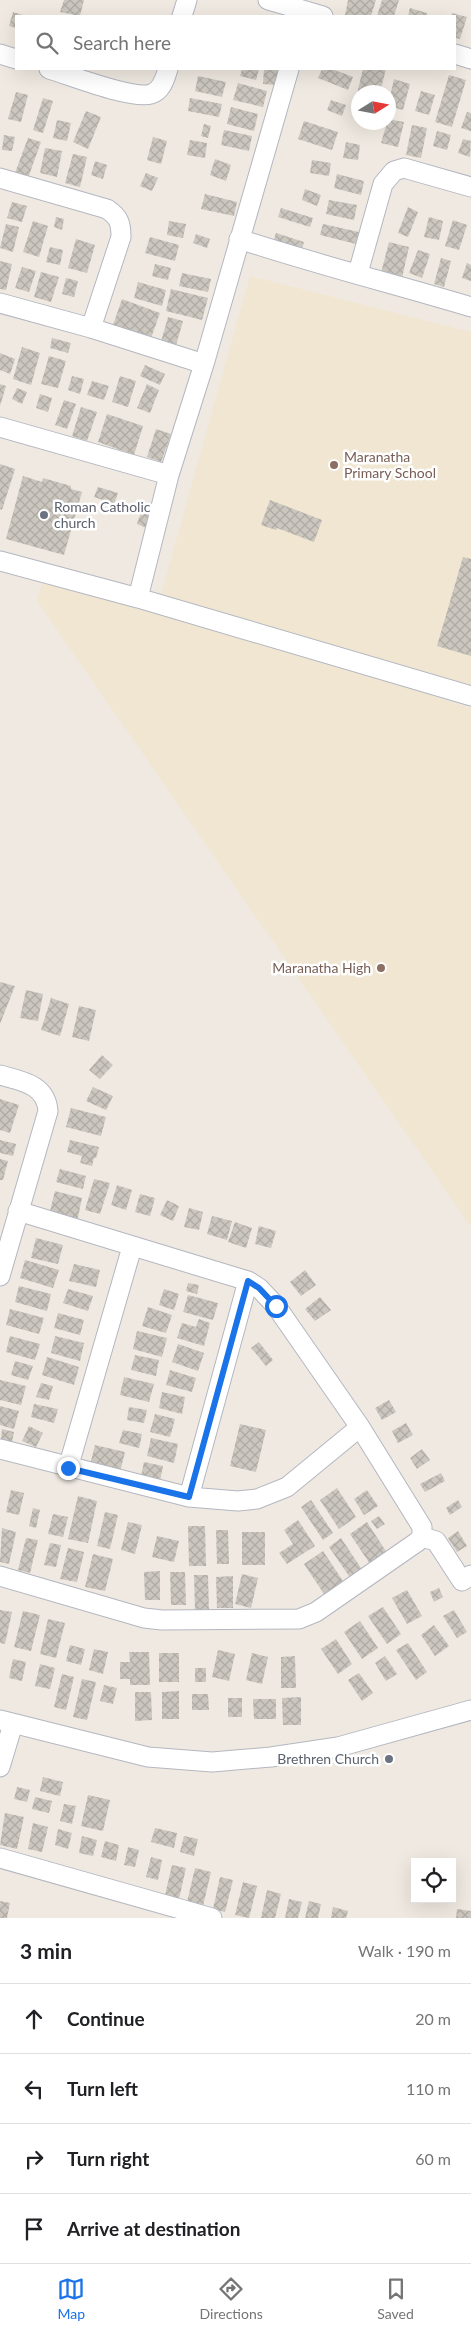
<!DOCTYPE html>
<html lang="en">
<head>
<meta charset="utf-8">
<style>
	:root { --surface:#fff; --page:#f6f6f6; --text:#202124; --muted:#757577; --line:#e0e0e0; --accent:#1a73e8 }
	body { margin:0; font-family:Lato,sans-serif; background:var(--page); color:var(--text) }
	.controls { position:absolute; right:15px; bottom:15px; display:grid; overflow:hidden; border-radius:0px; box-shadow:0 5px 20px #0002 }
	.controls button { width:45px; height:45px; display:grid; place-items:center; padding:0; border:0; border-bottom:1px solid var(--line); background:var(--surface); color:var(--text); font:25px sans-serif }
	.compass { position:absolute; left:351px; top:85px; width:45px; height:45px; border-radius:50%; background:var(--surface); box-shadow:0 5px 20px #0002; rotate:79deg }
	.stop { position:absolute; width:15px; height:15px; margin:-11px; border:4px solid #1a73e8; border-radius:50%; background:#fff }
	.stop.end { background:#1a73e8; border-color:#fff; box-shadow:0 1px 5px #0008 }
	.list { margin:0; padding:0; list-style:none }
	h2 { display:flex; justify-content:space-between; align-items:center; height:65px; margin:0; padding:0 20px; font-size:21px }
	h2 small { font-size:16px; font-weight:400; color:var(--muted) }
	.list li { display:grid; grid-template-columns:32px 1fr auto; gap:15px; align-items:center; box-sizing:border-box; height:70px; padding:0 20px; border-top:1px solid var(--line) }
	.list b { display:block; font-size:19px; white-space:nowrap }
	.list em { font-size:16px; font-style:normal; color:var(--muted) }
	.icon { flex:none; width:28px; height:28px; fill:none; stroke:currentColor; stroke-width:2; stroke-linecap:round; stroke-linejoin:round }
	.map { position:relative; flex:none; width:471px; height:1918px; overflow:hidden }
	.search { position:absolute; background:var(--surface); box-shadow:0 5px 20px #0002; left:15px; right:15px; top:15px; height:55px; display:flex; align-items:center; gap:12px; box-sizing:border-box; padding:0 18px; border-radius:0px; color:var(--muted); font-size:19px }
	.sheet { height:345px; background:var(--surface) }
	nav { display:flex; justify-content:space-around; align-items:center; box-sizing:border-box; height:70px; border-top:1px solid var(--line); background:var(--surface); font-size:14px; color:var(--muted) }
	nav a { display:grid; justify-items:center; gap:2px }
	nav .on { color:var(--accent) }
	.map>svg:first-child { display:block }
	.education { fill:#f0e6d1 }
	.building { fill:url(#building-cross-hatch) }
	.lines { fill:none; stroke-linecap:round; stroke-linejoin:round }
	.minor-casing { stroke:#b4b7c1; stroke-width:21 }
	.minor { stroke:#fff; stroke-width:19 }
	.route { stroke:#1a73e8; stroke-width:6 }
	.education-dot { fill:#8d6e63; stroke:#fff; stroke-width:2 }
	.worship-dot { fill:#6b7280; stroke:#fff; stroke-width:2 }
	.labels { text-anchor:middle; stroke-width:5; stroke-linejoin:round; paint-order:stroke }
	.education-label { font-size:14px; fill:#785e54; stroke:#fff; text-anchor:start }
	.worship-label { font-size:14px; fill:#5b616d; stroke:#fff; text-anchor:start }
</style>
</head>
<body>
<div class="map">
<svg width="471" height="1918" viewBox="0 0 471 1918">
	<defs>
		<pattern id="building-cross-hatch" width="8" height="8" patternUnits="userSpaceOnUse" patternTransform="scale(1.25)"><rect width="8" height="8" fill="#cbc7bf"/><path d="M0 0l8 8M0 8l8-8" fill="none" stroke="#afaba4"/></pattern>
	</defs>
	<rect width="100%" height="100%" fill="#efe9e1"/>
	<path class="education" d="M 250,276 L 471,332 L 471,685 L 160,598 Z
		M 44,577 L 148,605 L 471,708 L 471,1227 L 37,601 Z"/>
	<path class="building" d="M 64,0 L 84,0 L 80,16 L 60,12 Z
		M 348,0 L 376,0 L 371,16 L 345,15 Z
		M 382,0 L 399,0 L 394,16 L 377,16 Z
		M 410,8 L 427,13 L 426,16 L 408,16 Z
		M 13,12 L 27,16 L 16,16 L 16,28 L 9,26 Z
		M 452,13 L 467,17 L 460,39 L 455,38 L 455,16 L 451,16 Z
		M 242,69 L 259,69 L 256,80 L 240,76 Z
		M 264,69 L 278,69 L 276,85 L 263,84 Z
		M 322,69 L 332,69 L 353,77 L 348,90 L 318,78 Z
		M 363,69 L 386,69 L 380,92 L 358,92 L 358,98 L 356,98 Z
		M 449,75 L 466,80 L 452,127 L 435,122 Z
		M 198,76 L 226,82 L 222,97 L 195,91 Z
		M 394,79 L 410,84 L 403,110 L 388,106 Z
		M 238,83 L 267,91 L 263,107 L 233,100 Z
		M 421,91 L 435,95 L 429,115 L 415,111 Z
		M 16,92 L 28,95 L 21,122 L 8,119 Z
		M 43,98 L 53,101 L 43,133 L 33,130 Z
		M 190,98 L 222,104 L 219,117 L 188,111 Z
		M 331,100 L 346,105 L 342,116 L 327,110 Z
		M 231,107 L 258,114 L 254,131 L 227,124 Z
		M 86,111 L 101,117 L 88,149 L 73,142 Z
		M 467,112 L 471,113 L 471,131 L 461,128 Z
		M 388,119 L 404,122 L 398,147 L 381,143 Z
		M 57,120 L 71,123 L 67,141 L 53,138 Z
		M 304,121 L 338,132 L 332,150 L 298,139 Z
		M 204,124 L 211,126 L 208,138 L 201,136 Z
		M 412,125 L 427,128 L 421,158 L 406,155 Z
		M 224,130 L 252,136 L 249,151 L 221,145 Z
		M 437,131 L 451,135 L 447,150 L 433,146 Z
		M 4,135 L 15,137 L 12,151 L 2,150 Z
		M 153,137 L 167,141 L 161,164 L 147,160 Z
		M 28,138 L 41,142 L 28,178 L 15,173 Z
		M 463,139 L 471,141 L 470,157 L 458,153 Z
		M 190,140 L 207,143 L 205,158 L 187,155 Z
		M 346,142 L 360,145 L 358,160 L 343,158 Z
		M 45,148 L 62,151 L 57,177 L 40,173 Z
		M 73,154 L 87,157 L 80,187 L 65,183 Z
		M 215,159 L 231,165 L 226,181 L 210,175 Z
		M 312,160 L 331,163 L 329,176 L 310,173 Z
		M 95,161 L 107,165 L 103,179 L 91,175 Z
		M 146,173 L 158,178 L 152,191 L 140,186 Z
		M 337,174 L 364,181 L 361,195 L 334,188 Z
		M 305,189 L 321,195 L 317,206 L 302,200 Z
		M 205,194 L 237,202 L 234,216 L 201,209 Z
		M 329,200 L 357,205 L 354,220 L 326,214 Z
		M 12,202 L 27,206 L 22,222 L 7,218 Z
		M 408,207 L 418,212 L 408,237 L 398,233 Z
		M 281,208 L 313,218 L 310,227 L 278,217 Z
		M 56,217 L 64,219 L 62,230 L 54,227 Z
		M 429,217 L 443,221 L 439,240 L 424,237 Z
		M 453,220 L 467,225 L 459,250 L 445,246 Z
		M 33,221 L 48,226 L 39,257 L 23,252 Z
		M 169,221 L 186,224 L 183,238 L 167,235 Z
		M 6,224 L 19,227 L 13,252 L 0,248 Z
		M 323,224 L 359,232 L 356,244 L 320,235 Z
		M 276,233 L 304,242 L 300,255 L 272,246 Z
		M 196,234 L 210,239 L 207,248 L 193,243 Z
		M 150,237 L 179,245 L 175,261 L 145,253 Z
		M 76,239 L 95,245 L 87,273 L 68,268 Z
		M 389,242 L 409,247 L 402,278 L 381,273 Z
		M 50,247 L 63,250 L 60,265 L 46,262 Z
		M 418,250 L 430,254 L 422,278 L 409,273 Z
		M 441,258 L 451,261 L 444,287 L 434,284 Z
		M 0,261 L 12,264 L 6,290 L 0,289 Z
		M 467,263 L 471,265 L 471,281 L 462,278 Z
		M 155,264 L 171,268 L 168,280 L 152,276 Z
		M 22,267 L 36,271 L 29,292 L 15,288 Z
		M 41,272 L 59,277 L 51,302 L 34,297 Z
		M 182,273 L 211,279 L 208,292 L 179,286 Z
		M 66,278 L 78,281 L 74,297 L 62,294 Z
		M 138,282 L 166,290 L 162,306 L 134,298 Z
		M 171,289 L 208,298 L 202,320 L 166,311 Z
		M 122,299 L 160,313 L 151,338 L 113,325 Z
		M 168,317 L 183,321 L 175,349 L 160,345 Z
		M 52,338 L 71,343 L 68,353 L 50,348 Z
		M 22,347 L 40,353 L 31,385 L 13,379 Z
		M 0,353 L 15,359 L 10,374 L 0,370 Z
		M 49,356 L 66,361 L 58,388 L 41,384 Z
		M 145,365 L 165,374 L 160,385 L 140,376 Z
		M 72,376 L 84,379 L 80,394 L 68,390 Z
		M 120,376 L 136,381 L 128,407 L 112,402 Z
		M 92,381 L 109,386 L 104,400 L 87,395 Z
		M 0,384 L 6,386 L 0,406 Z
		M 147,384 L 159,390 L 150,413 L 137,408 Z
		M 17,388 L 27,392 L 22,404 L 12,399 Z
		M 40,394 L 52,398 L 48,412 L 36,408 Z
		M 64,400 L 76,404 L 67,429 L 55,425 Z
		M 81,407 L 97,412 L 87,441 L 72,436 Z
		M 107,414 L 143,426 L 134,455 L 98,442 Z
		M 156,429 L 171,434 L 161,462 L 147,457 Z
		M 0,464 L 15,469 L 2,510 L 0,509 Z
		M 23,476 L 42,482 L 43,478 L 71,486 L 71,489 L 82,492 L 64,555 L 6,539 Z
		M 98,487 L 118,493 L 114,504 L 94,497 Z
		M 270,500 L 322,520 L 314,542 L 277,528 L 276,530 L 261,525 Z
		M 144,503 L 154,506 L 147,528 L 137,524 Z
		M 463,557 L 471,559 L 471,656 L 437,646 Z
		M 0,982 L 15,986 L 0,1024 Z
		M 26,990 L 43,994 L 38,1021 L 20,1018 Z
		M 51,998 L 69,1004 L 60,1036 L 41,1030 Z
		M 79,1006 L 96,1010 L 89,1041 L 72,1037 Z
		M 102,1055 L 113,1065 L 100,1079 L 89,1070 Z
		M 93,1087 L 113,1096 L 106,1110 L 86,1101 Z
		M 0,1099 L 19,1105 L 10,1133 L 0,1130 Z
		M 71,1108 L 106,1117 L 101,1136 L 66,1127 Z
		M 0,1140 L 16,1144 L 13,1156 L 0,1153 Z
		M 70,1140 L 99,1147 L 96,1158 L 94,1158 L 92,1166 L 80,1163 L 82,1156 L 67,1152 Z
		M 0,1159 L 8,1161 L 3,1180 L 0,1180 Z
		M 60,1169 L 86,1176 L 83,1189 L 56,1182 Z
		M 94,1179 L 110,1183 L 100,1214 L 85,1210 Z
		M 117,1185 L 132,1190 L 126,1210 L 111,1205 Z
		M 55,1191 L 82,1198 L 77,1222 L 49,1215 Z
		M 140,1194 L 155,1198 L 150,1216 L 135,1212 Z
		M 167,1200 L 179,1206 L 173,1221 L 160,1215 Z
		M 189,1208 L 203,1212 L 199,1230 L 184,1227 Z
		M 212,1216 L 232,1221 L 227,1240 L 207,1234 Z
		M 235,1222 L 252,1228 L 246,1248 L 228,1242 Z
		M 259,1226 L 276,1231 L 271,1248 L 255,1244 Z
		M 36,1238 L 63,1245 L 58,1264 L 31,1258 Z
		M 25,1260 L 59,1270 L 53,1288 L 20,1278 Z
		M 74,1264 L 100,1270 L 96,1287 L 69,1281 Z
		M 305,1270 L 316,1285 L 301,1296 L 290,1282 Z
		M 188,1283 L 199,1285 L 197,1294 L 186,1291 Z
		M 19,1286 L 51,1294 L 47,1311 L 15,1302 Z
		M 68,1289 L 93,1296 L 88,1311 L 63,1303 Z
		M 164,1289 L 179,1294 L 174,1310 L 159,1305 Z
		M 188,1295 L 218,1303 L 213,1320 L 183,1312 Z
		M 320,1297 L 331,1310 L 315,1321 L 305,1309 Z
		M 148,1307 L 172,1315 L 166,1333 L 142,1326 Z
		M 10,1309 L 44,1318 L 39,1334 L 6,1325 Z
		M 58,1313 L 84,1320 L 80,1335 L 54,1328 Z
		M 199,1319 L 210,1323 L 204,1346 L 177,1338 L 182,1323 L 196,1327 Z
		M 137,1331 L 167,1338 L 162,1357 L 133,1349 Z
		M 10,1336 L 40,1344 L 35,1360 L 6,1352 Z
		M 55,1336 L 84,1343 L 80,1361 L 51,1353 Z
		M 259,1342 L 273,1360 L 266,1366 L 251,1348 Z
		M 178,1344 L 204,1353 L 198,1371 L 172,1362 Z
		M 135,1355 L 159,1360 L 156,1376 L 131,1370 Z
		M 47,1357 L 79,1367 L 74,1385 L 42,1375 Z
		M 15,1361 L 33,1366 L 28,1380 L 11,1375 Z
		M 170,1370 L 196,1378 L 192,1392 L 166,1385 Z
		M 124,1377 L 154,1384 L 149,1402 L 120,1395 Z
		M 0,1380 L 26,1386 L 21,1405 L 0,1400 Z
		M 41,1383 L 53,1386 L 49,1400 L 36,1397 Z
		M 162,1392 L 185,1397 L 182,1414 L 159,1408 Z
		M 389,1400 L 396,1412 L 382,1420 L 375,1408 Z
		M 34,1404 L 58,1409 L 54,1423 L 31,1417 Z
		M 0,1406 L 19,1411 L 14,1429 L 0,1425 Z
		M 129,1407 L 147,1410 L 144,1423 L 127,1420 Z
		M 155,1414 L 175,1419 L 170,1437 L 150,1432 Z
		M 406,1423 L 413,1435 L 398,1443 L 392,1431 Z
		M 240,1424 L 266,1430 L 256,1472 L 230,1466 Z
		M 29,1426 L 43,1433 L 36,1447 L 22,1441 Z
		M 2,1429 L 14,1432 L 12,1442 L 1,1439 Z
		M 123,1430 L 142,1434 L 139,1448 L 119,1443 Z
		M 151,1438 L 178,1444 L 174,1463 L 147,1456 Z
		M 95,1445 L 125,1452 L 119,1476 L 89,1469 Z
		M 422,1449 L 430,1460 L 417,1469 L 410,1458 Z
		M 144,1462 L 163,1466 L 160,1481 L 141,1476 Z
		M 441,1473 L 445,1481 L 425,1492 L 420,1484 Z
		M 337,1488 L 356,1517 L 339,1529 L 320,1500 Z
		M 11,1490 L 24,1493 L 19,1515 L 6,1512 Z
		M 367,1490 L 378,1506 L 364,1515 L 354,1499 Z
		M 78,1496 L 97,1501 L 88,1543 L 68,1539 Z
		M 311,1500 L 333,1533 L 323,1540 L 301,1507 Z
		M 458,1500 L 462,1507 L 450,1515 L 446,1508 Z
		M 33,1508 L 40,1510 L 36,1528 L 29,1526 Z
		M 105,1512 L 118,1515 L 110,1549 L 97,1546 Z
		M 53,1514 L 68,1517 L 63,1537 L 48,1534 Z
		M 379,1516 L 385,1524 L 377,1529 L 371,1521 Z
		M 298,1520 L 315,1546 L 287,1564 L 279,1553 L 293,1544 L 284,1530 Z
		M 128,1522 L 142,1525 L 135,1554 L 121,1550 Z
		M 367,1522 L 391,1559 L 374,1570 L 350,1534 Z
		M 188,1526 L 205,1526 L 206,1566 L 189,1566 Z
		M 2,1528 L 16,1532 L 9,1564 L 0,1562 Z
		M 216,1530 L 228,1530 L 229,1564 L 217,1564 Z
		M 458,1531 L 467,1546 L 457,1552 L 448,1538 Z
		M 242,1532 L 265,1532 L 265,1565 L 242,1565 Z
		M 157,1536 L 179,1541 L 174,1562 L 152,1557 Z
		M 26,1538 L 38,1540 L 30,1573 L 18,1570 Z
		M 341,1538 L 363,1571 L 351,1579 L 329,1547 Z
		M 50,1543 L 61,1545 L 56,1567 L 44,1565 Z
		M 68,1548 L 84,1552 L 77,1582 L 60,1579 Z
		M 323,1551 L 345,1584 L 326,1597 L 304,1564 Z
		M 93,1554 L 113,1559 L 105,1591 L 85,1587 Z
		M 160,1571 L 160,1600 L 145,1600 L 144,1572 Z
		M 170,1572 L 185,1572 L 186,1605 L 171,1605 Z
		M 242,1574 L 258,1578 L 251,1608 L 235,1604 Z
		M 194,1575 L 208,1575 L 209,1610 L 195,1610 Z
		M 233,1576 L 233,1608 L 217,1608 L 216,1577 Z
		M 439,1588 L 443,1597 L 434,1602 L 430,1592 Z
		M 407,1590 L 422,1616 L 407,1624 L 392,1598 Z
		M 383,1607 L 401,1634 L 387,1644 L 368,1616 Z
		M 0,1610 L 12,1612 L 5,1644 L 0,1643 Z
		M 454,1610 L 467,1632 L 457,1638 L 443,1616 Z
		M 23,1611 L 40,1615 L 31,1651 L 14,1647 Z
		M 48,1619 L 65,1623 L 56,1658 L 40,1654 Z
		M 360,1621 L 378,1648 L 362,1659 L 344,1632 Z
		M 434,1625 L 449,1646 L 435,1656 L 421,1635 Z
		M 336,1639 L 352,1664 L 338,1674 L 321,1649 Z
		M 408,1643 L 427,1672 L 416,1680 L 396,1650 Z
		M 70,1645 L 85,1649 L 81,1665 L 66,1661 Z
		M 94,1649 L 108,1652 L 103,1674 L 89,1670 Z
		M 218,1650 L 235,1654 L 229,1681 L 212,1677 Z
		M 129,1652 L 149,1652 L 150,1685 L 130,1685 L 130,1679 L 120,1679 L 120,1662 L 130,1662 Z
		M 159,1653 L 179,1653 L 179,1682 L 159,1682 Z
		M 252,1653 L 268,1657 L 262,1684 L 246,1680 Z
		M 295,1656 L 296,1688 L 281,1688 L 281,1657 Z
		M 385,1656 L 397,1674 L 386,1681 L 375,1663 Z
		M 13,1659 L 26,1662 L 22,1681 L 9,1678 Z
		M 40,1664 L 55,1668 L 50,1689 L 35,1686 Z
		M 195,1668 L 206,1668 L 206,1682 L 195,1682 Z
		M 359,1673 L 373,1693 L 362,1701 L 348,1680 Z
		M 62,1674 L 74,1677 L 66,1710 L 54,1707 Z
		M 82,1679 L 96,1682 L 87,1720 L 73,1717 Z
		M 104,1685 L 117,1688 L 113,1704 L 100,1701 Z
		M 179,1691 L 179,1719 L 162,1719 L 162,1692 Z
		M 135,1692 L 151,1692 L 152,1720 L 135,1721 Z
		M 192,1694 L 208,1694 L 209,1710 L 192,1710 Z
		M 301,1697 L 301,1725 L 283,1725 L 282,1698 Z
		M 228,1698 L 242,1698 L 242,1717 L 228,1717 Z
		M 253,1699 L 276,1699 L 276,1719 L 254,1719 Z
		M 43,1777 L 63,1782 L 60,1796 L 40,1791 Z
		M 17,1787 L 30,1790 L 27,1802 L 14,1799 Z
		M 88,1795 L 110,1800 L 103,1831 L 81,1826 Z
		M 35,1797 L 52,1801 L 49,1813 L 32,1809 Z
		M 64,1804 L 76,1806 L 72,1824 L 60,1821 Z
		M 5,1813 L 24,1817 L 17,1849 L 0,1845 Z
		M 33,1823 L 48,1827 L 42,1852 L 28,1849 Z
		M 155,1828 L 177,1833 L 174,1848 L 151,1842 Z
		M 58,1829 L 72,1833 L 68,1849 L 55,1845 Z
		M 82,1836 L 97,1840 L 93,1856 L 79,1853 Z
		M 184,1836 L 198,1839 L 194,1856 L 180,1852 Z
		M 105,1841 L 119,1845 L 116,1861 L 101,1857 Z
		M 128,1847 L 139,1850 L 135,1867 L 124,1865 Z
		M 151,1857 L 162,1860 L 158,1880 L 146,1877 Z
		M 172,1865 L 186,1868 L 179,1899 L 165,1895 Z
		M 195,1868 L 211,1872 L 203,1906 L 187,1902 Z
		M 220,1877 L 233,1880 L 225,1912 L 213,1909 Z
		M 243,1882 L 257,1886 L 249,1918 L 235,1915 Z
		M 267,1890 L 281,1894 L 275,1918 L 261,1918 Z
		M 289,1899 L 302,1902 L 298,1918 L 285,1918 Z
		M 0,1901 L 10,1903 L 7,1918 L 0,1918 Z
		M 309,1901 L 321,1904 L 318,1918 L 305,1918 Z
		M 333,1907 L 348,1911 L 346,1918 L 331,1918 Z
		M 457,1909 L 471,1911 L 471,1918 L 456,1918 Z"/>
	<g class="lines">
		<defs>
			<path id="minor" d="M 268,0 L 323,16
				M 182,16 L 187,0
				M 0,54 L 16,59
				M 455,54 L 471,59
				M 49,69 C 70,75 132,100 151,94 C 162,91 165,78 168,69
				M 0,178 L 107,209 C 119,217 121,223 121,237 L 91,328
				M 239,239 C 315,264 394,284 471,307
				M 358,273 L 383,184 L 394,171 L 404,168 L 471,187
				M 0,303 L 91,328 L 204,364
				M 0,427 L 169,475
				M 0,561 L 138,598 L 471,696
				M 138,598 L 169,475 L 204,364 L 289,69
				M 0,1075 C 21,1081 46,1084 48,1111 L 0,1276
				M 0,1449 L 189,1497 L 238,1501 L 257,1499 L 287,1487 L 360,1427
				M 68,1468 L 132,1247
				M 189,1497 L 248,1281
				M 422,1537 L 436,1541 L 462,1581 L 471,1575
				M 0,1576 L 144,1618 L 162,1620 L 299,1619 L 316,1612 L 417,1542 L 422,1537 L 422,1527 L 360,1427 L 276,1306 L 259,1288 L 248,1281 L 18,1211
				M 0,1720 L 148,1757 L 212,1762 L 271,1757 L 338,1747 L 471,1710
				M 0,1767 L 13,1724
				M 0,1858 L 212,1918"/>
		</defs>
		<use href="#minor" class="minor-casing"/>
		<use href="#minor" class="minor"/>
	</g>
	<g class="lines">
		<path class="route" d="M 68,1468 L 189,1497 L 248,1281 L 259,1288 L 276,1306"/>
	</g>
	<g class="education-dot">
		<circle cx="334" cy="465" r="5"/>
		<circle cx="381" cy="968" r="5"/>
	</g>
	<g class="worship-dot">
		<circle cx="44" cy="515" r="5"/>
		<circle cx="389" cy="1759" r="5"/>
	</g>
	<g class="labels">
		<g class="education-label">
			<text x="344" y="462">Maranatha<tspan x="344" dy="16">Primary School</tspan></text>
			<text x="371" y="973" text-anchor="end">Maranatha High</text>
		</g>
		<g class="worship-label">
			<text x="54" y="512">Roman Catholic<tspan x="54" dy="16">church</tspan></text>
			<text x="379" y="1764" text-anchor="end">Brethren Church</text>
		</g>
	</g>
</svg>
<div class="controls">
<button><svg class="icon" aria-label="locate" viewBox="0 0 24 24"><circle cx="12" cy="12" r="6"/><path d="M12 2v4M12 18v4M2 12h4M18 12h4"/></svg></button>
</div>
<svg class="compass" viewBox="-18 -18 36 36"><path d="M0-13l5 13h-10z" fill="#e53935"/><path d="M0 13l5-13h-10z" fill="#757577"/></svg>
<div class="stop" style="left:276px;top:1306px"></div>
<div class="stop end" style="left:68px;top:1468px"></div>
<div class="search"><svg class="icon" aria-label="search" viewBox="0 0 24 24"><circle cx="10" cy="10" r="6"/><path d="M15 15l6 6"/></svg>Search here</div>
</div>
<section class="sheet">
<h2>3 min<small>Walk · 190 m</small></h2>
<ul class="list">
<li><svg class="icon" aria-label="ahead" viewBox="0 0 24 24"><path d="M12 20V5M6 11l6-6 6 6"/></svg><div><b>Continue</b></div><em>20 m</em></li>
<li><svg class="icon" aria-label="left" viewBox="0 0 24 24"><path d="M17 20v-9H6M10 6l-5 5 5 5"/></svg><div><b>Turn left</b></div><em>110 m</em></li>
<li><svg class="icon" aria-label="right" viewBox="0 0 24 24"><path d="M7 20v-9h11M14 6l5 5-5 5"/></svg><div><b>Turn right</b></div><em>60 m</em></li>
<li><svg class="icon" aria-label="arrive" viewBox="0 0 24 24"><path d="M6 21V4h12l-3 4 3 4H6"/></svg><div><b>Arrive at destination</b></div></li>
</ul>
</section>
<nav>
<a class="on"><svg class="icon" aria-label="map" viewBox="0 0 24 24"><path d="M3 6l6-2 6 2 6-2v14l-6 2-6-2-6 2zM9 4v14M15 6v14"/></svg>Map</a>
<a><svg class="icon" aria-label="directions" viewBox="0 0 24 24"><path d="M12 3l9 9-9 9-9-9zM9 14v-3h6M13 9l2 2-2 2"/></svg>Directions</a>
<a><svg class="icon" aria-label="saved" viewBox="0 0 24 24"><path d="M7 4h10v16l-5-4-5 4z"/></svg>Saved</a>
</nav>
</body>
</html>
